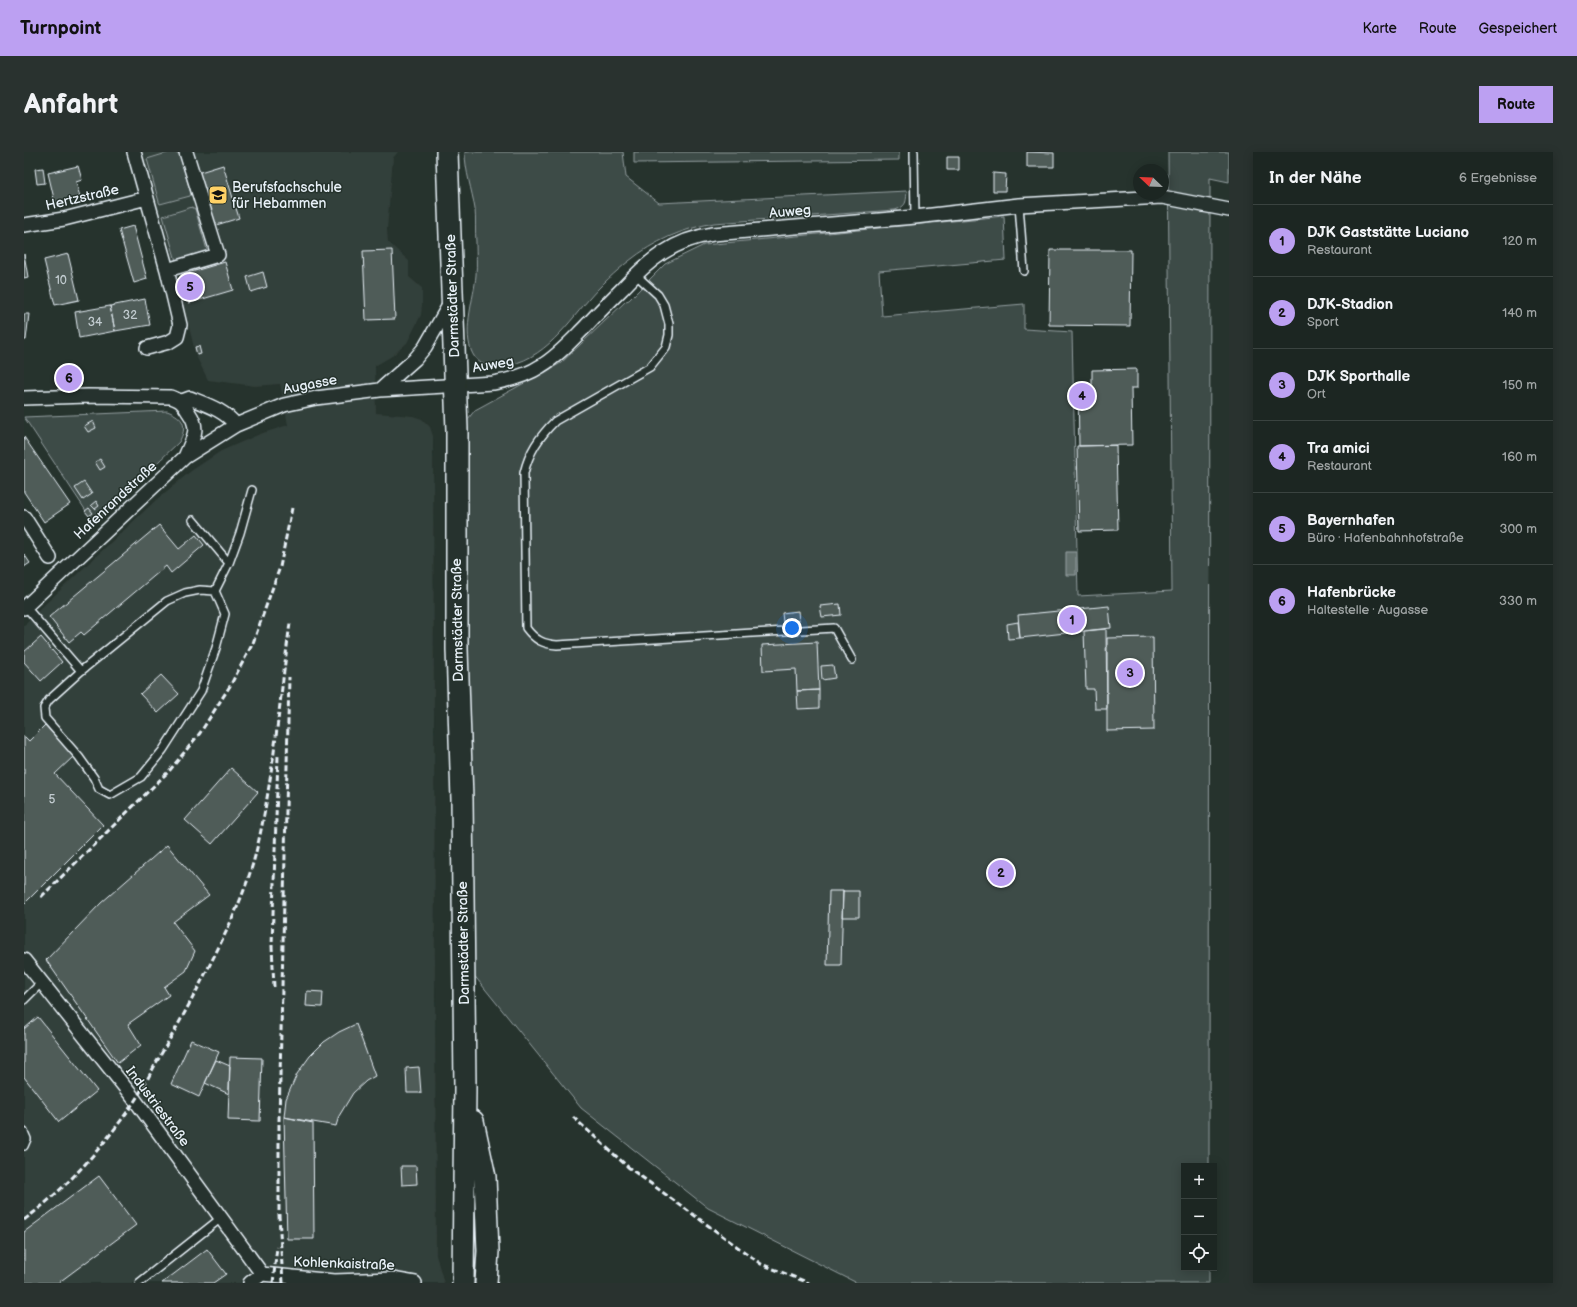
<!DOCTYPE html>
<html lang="de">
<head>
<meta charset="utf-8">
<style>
	:root { --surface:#1c2622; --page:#29322f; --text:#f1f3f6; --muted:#a0a5a5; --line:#3a4340; --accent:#bca0f2 }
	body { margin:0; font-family:"Balsamiq Sans",sans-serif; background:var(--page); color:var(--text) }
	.controls { position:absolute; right:12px; bottom:12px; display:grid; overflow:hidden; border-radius:0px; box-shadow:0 2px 10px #0003 }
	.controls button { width:36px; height:36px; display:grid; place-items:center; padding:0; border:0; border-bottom:1px solid var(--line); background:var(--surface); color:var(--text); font:20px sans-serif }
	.compass { position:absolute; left:1109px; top:12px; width:36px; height:36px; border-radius:50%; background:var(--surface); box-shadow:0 2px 10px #0003; rotate:293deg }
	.you { position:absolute; left:768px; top:476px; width:14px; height:14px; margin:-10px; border:3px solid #fff; border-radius:50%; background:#1a73e8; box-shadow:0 0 0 6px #1a73e833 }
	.badge { display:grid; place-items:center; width:26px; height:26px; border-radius:50%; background:var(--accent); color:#111; font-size:13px; font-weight:700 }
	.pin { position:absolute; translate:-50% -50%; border:2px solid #fff; box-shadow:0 1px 4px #0006 }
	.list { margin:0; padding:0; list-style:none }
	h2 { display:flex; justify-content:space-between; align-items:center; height:52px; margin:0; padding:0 16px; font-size:17px }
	h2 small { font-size:13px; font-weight:400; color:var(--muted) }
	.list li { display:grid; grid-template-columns:26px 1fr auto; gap:12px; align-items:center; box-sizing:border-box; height:72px; padding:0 16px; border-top:1px solid var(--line) }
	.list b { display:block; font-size:15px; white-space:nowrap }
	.list p { margin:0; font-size:13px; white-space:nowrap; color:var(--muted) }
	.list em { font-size:13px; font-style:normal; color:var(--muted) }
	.icon { flex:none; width:22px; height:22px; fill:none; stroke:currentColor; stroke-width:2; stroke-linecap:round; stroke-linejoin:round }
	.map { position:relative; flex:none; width:1205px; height:1131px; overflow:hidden; border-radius:0px }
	header { display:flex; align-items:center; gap:24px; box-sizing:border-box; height:56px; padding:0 20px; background:var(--accent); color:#111 }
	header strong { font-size:19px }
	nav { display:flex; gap:22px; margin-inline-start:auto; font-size:14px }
	.intro { display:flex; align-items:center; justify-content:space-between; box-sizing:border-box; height:96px; padding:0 24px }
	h1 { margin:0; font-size:28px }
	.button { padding:10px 18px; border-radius:0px; background:var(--accent); color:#111; font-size:14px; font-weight:700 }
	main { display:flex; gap:24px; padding:0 24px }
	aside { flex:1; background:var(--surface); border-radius:0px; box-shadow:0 2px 10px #0003 }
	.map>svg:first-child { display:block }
	.built { fill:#333f3a }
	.green { fill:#3e4b47; stroke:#939ea0 }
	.water { fill:#636f6d; stroke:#98a3a5 }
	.building { fill:#505c59; stroke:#e8f1f8 }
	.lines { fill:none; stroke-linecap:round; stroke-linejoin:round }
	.lane-casing { stroke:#e8f1f8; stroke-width:10 }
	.street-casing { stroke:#e8f1f8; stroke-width:16 }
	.primary-casing { stroke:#e8f1f8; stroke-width:24 }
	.lane { stroke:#26332d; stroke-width:7 }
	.street { stroke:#26332d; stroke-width:13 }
	.primary { stroke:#26332d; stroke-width:21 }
	.rail { stroke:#e8f1f8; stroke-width:3; stroke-dasharray:6 3; stroke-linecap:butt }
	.labels { text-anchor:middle; stroke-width:3; stroke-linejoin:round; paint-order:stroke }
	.number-label { font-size:12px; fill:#c2ccd0 }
	.poi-label { font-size:14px; fill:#e8f1f8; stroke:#26332d; text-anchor:start }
	.street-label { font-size:14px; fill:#e8f1f8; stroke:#26332d }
</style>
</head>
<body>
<header>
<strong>Turnpoint</strong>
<nav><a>Karte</a><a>Route</a><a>Gespeichert</a></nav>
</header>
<div class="intro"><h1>Anfahrt</h1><a class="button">Route</a></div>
<main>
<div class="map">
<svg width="1205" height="1131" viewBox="0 0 1205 1131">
	<rect width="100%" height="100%" fill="#26332d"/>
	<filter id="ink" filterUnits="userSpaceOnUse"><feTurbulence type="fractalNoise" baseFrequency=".025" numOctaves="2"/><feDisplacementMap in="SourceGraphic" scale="8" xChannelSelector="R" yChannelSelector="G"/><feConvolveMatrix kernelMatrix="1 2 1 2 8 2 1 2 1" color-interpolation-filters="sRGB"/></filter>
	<g filter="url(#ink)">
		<path class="built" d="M 117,0 L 374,0 L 369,6 L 363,77 L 364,90 L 385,109 L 385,125 L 398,136 L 398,153 L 397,163 L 383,191 L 368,204 L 351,214 L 352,261 L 389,264 L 398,267 L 406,275 L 409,284 L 412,1103 L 420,1131 L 0,1131 L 0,474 L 17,456 L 132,348 L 167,319 L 197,299 L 236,282 L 264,273 L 256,232 L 231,234 L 184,228 L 172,204 L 144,89 Z"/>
		<path class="green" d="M 146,0 L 155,1 L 167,42 L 166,44 L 136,52 L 135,50 L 123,7 Z
			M 441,0 L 599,0 L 602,25 L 635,51 L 883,39 C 882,50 883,54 871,58 L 690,71 C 658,77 630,89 605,109 C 592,119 576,134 565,147 C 540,176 515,215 470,214 C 459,214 451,209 447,198 C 439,175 450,147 452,123 C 453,112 452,101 452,90 C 451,79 452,67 451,57 C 448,38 441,19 441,0 Z
			M 610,0 L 875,0 L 875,8 L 610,11 Z
			M 1144,0 L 1205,0 L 1205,30 L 1186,26 L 1185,1014 L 1160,1014 L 1160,1116 L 1185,1116 L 1185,1131 L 833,1131 L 684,1056 L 557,956 L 449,822 L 440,276 L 444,267 L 451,258 L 537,211 L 602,149 L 605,148 L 641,112 L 680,93 L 980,64 L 982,108 L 855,119 L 858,164 L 1000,152 L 1000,177 L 1048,180 L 1054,444 L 1148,439 Z
			M 168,55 L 171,57 L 183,98 L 182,100 L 152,109 L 139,64 Z
			M 143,259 C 160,265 164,274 155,290 L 70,371 L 0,265 Z"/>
		<path class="water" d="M 1042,400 L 1052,400 L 1052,423 L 1042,423 Z"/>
		<path class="building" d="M 1003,0 L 1030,1 L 1030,15 L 1003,15 Z
			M 923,5 L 935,5 L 935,18 L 923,18 Z
			M 199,13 L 215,66 L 189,74 L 173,21 Z
			M 54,14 L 58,28 L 52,30 L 56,45 L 31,51 L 24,21 Z
			M 19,16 L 21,31 L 13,32 L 11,17 Z
			M 969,21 L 982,22 L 981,39 L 969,39 Z
			M 109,74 L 123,127 L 110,131 L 95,78 Z
			M 368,98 L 371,167 L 342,168 L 339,99 Z
			M 1026,98 L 1107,98 L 1106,174 L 1025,173 Z
			M 0,102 L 4,125 L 0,126 Z
			M 44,102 L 55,148 L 31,153 L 20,108 Z
			M 201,110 L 209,138 L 165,151 L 157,123 Z
			M 239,120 L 243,135 L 227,140 L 223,125 Z
			M 121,147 L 126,173 L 91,179 L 86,154 Z
			M 86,154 L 91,179 L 55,186 L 51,160 Z
			M 0,162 L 5,162 L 2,188 L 0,188 Z
			M 175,194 L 177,202 L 173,203 L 171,195 Z
			M 1113,217 L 1113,236 L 1107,236 L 1108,293 L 1055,294 L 1054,233 L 1068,233 L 1068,218 Z
			M 69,269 L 72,276 L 64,280 L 60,274 Z
			M 0,285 L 46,352 L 20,370 L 0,340 Z
			M 1092,293 L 1094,378 L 1055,379 L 1053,294 Z
			M 76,307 L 81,315 L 76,318 L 71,310 Z
			M 60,330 L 68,342 L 59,348 L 51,336 Z
			M 72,349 L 75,354 L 71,357 L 67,353 Z
			M 65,356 L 69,361 L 65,364 L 61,359 Z
			M 135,373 L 155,397 L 172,383 L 180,393 L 147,421 L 142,414 L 60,483 L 57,480 L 45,490 L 25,465 Z
			M 0,402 L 6,411 L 0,415 Z
			M 816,452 L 817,463 L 798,465 L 796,454 Z
			M 1085,454 L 1087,476 L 996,486 L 994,463 Z
			M 774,459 L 775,469 L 759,470 L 758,461 Z
			M 994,470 L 996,486 L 984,487 L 983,472 Z
			M 1082,477 L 1083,557 L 1071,557 L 1070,537 L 1062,537 L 1060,479 Z
			M 17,485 L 38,510 L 17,529 L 0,510 L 0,500 Z
			M 1129,485 L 1130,578 L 1083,579 L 1083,486 Z
			M 793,490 L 795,538 L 773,539 L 772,517 L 739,519 L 738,493 Z
			M 809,513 L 811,526 L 798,528 L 797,514 Z
			M 137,523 L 155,542 L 134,561 L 116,542 Z
			M 795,538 L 795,556 L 774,557 L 773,539 Z
			M 21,573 L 50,604 L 31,622 L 79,673 L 0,752 L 0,584 L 5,589 Z
			M 207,616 L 234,640 L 188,692 L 161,668 Z
			M 143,693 L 185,743 L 149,770 L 171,799 L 162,819 L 140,835 L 145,843 L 104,872 L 117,893 L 94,911 L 22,808 L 77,751 Z
			M 805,739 L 819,739 L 817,813 L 803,813 Z
			M 819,739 L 835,739 L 835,765 L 818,765 Z
			M 283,839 L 299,840 L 298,855 L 282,854 Z
			M 14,865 L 73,939 L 35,970 L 0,925 L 0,877 Z
			M 332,872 L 351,924 L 342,929 L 329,941 L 315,964 L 312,974 L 260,965 L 262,947 L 273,922 L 286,904 L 300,890 L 315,880 Z
			M 167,888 L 195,900 L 175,945 L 147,932 Z
			M 206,905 L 238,906 L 236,969 L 204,968 Z
			M 192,908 L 206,914 L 205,942 L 181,931 Z
			M 395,915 L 397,941 L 383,941 L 382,916 Z
			M 260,965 L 289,971 L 290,1087 L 263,1087 Z
			M 377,1014 L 392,1014 L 393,1032 L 378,1033 Z
			M 75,1024 L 112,1073 L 34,1131 L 0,1131 L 0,1080 Z
			M 183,1097 L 202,1122 L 189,1131 L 138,1131 Z"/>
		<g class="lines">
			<defs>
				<path id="lane" d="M 890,0 L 891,65
					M 995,53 L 1000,119
					M 611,122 L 634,143 L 640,153 L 645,172 L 645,183 L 642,195 L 626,215 L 531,269 C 515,285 505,300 500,321 L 502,476 C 511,488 519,492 533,493 L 810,476 L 828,508
					M 169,368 L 205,411
					M 176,438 L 191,439 L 201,462 L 192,496 L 177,539 L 139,598 L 117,625 L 86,643 L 75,637 L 70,626 L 55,605 L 21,566 L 20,556 L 25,548 L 57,519 L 143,449 L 161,441 Z
					M 191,439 L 205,411 L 216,381 L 228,338
					M 1,454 L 57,519
					M 0,848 L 18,830
					M 0,980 L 3,987 L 0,994
					M 115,1131 L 197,1066"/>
				<path id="street" d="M 110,0 L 143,118 L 156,173 L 153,185 L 145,190 L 123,196
					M 0,73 L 40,67 L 123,46
					M 143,118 L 194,103 L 162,0
					M 356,238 L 391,207 L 401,195 L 427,150
					M 0,246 L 64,244 L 147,245 C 158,249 159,251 165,261 C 177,278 168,287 161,305
					M 158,249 L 166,246 C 183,253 200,258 212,273
					M 0,365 L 26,406
					M 0,456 L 161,305 L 212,273 L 260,253 L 292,246 L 356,238 L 469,231 C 486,228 502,224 517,214 C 534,204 548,188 562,174 C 574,161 586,149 598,137 C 625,108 649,88 689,82 L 891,65 L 995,53 L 1138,45 L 1205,58
					M 0,808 L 111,948 L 238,1122
					M 226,1131 L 238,1122 L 310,1129 L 368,1127 L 391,1131"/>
				<path id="primary" d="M 423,0 L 433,278 L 433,497 L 438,647 L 441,935 L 439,1131
					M 449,969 L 461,1025 L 464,1099 L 462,1131"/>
			</defs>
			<use href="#lane" class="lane-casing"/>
			<use href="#street" class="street-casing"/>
			<use href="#primary" class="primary-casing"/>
			<use href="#lane" class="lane"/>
			<use href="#street" class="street"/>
			<use href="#primary" class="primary"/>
			<path class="rail" d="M 17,745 L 146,618 L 176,581 L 206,534 L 229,491 L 256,415 L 268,356
				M 250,835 L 248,794 L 254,604
				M 549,965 L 604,1015 L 737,1112 L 785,1131
				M 0,1068 C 43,1036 80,994 110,950 C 118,938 125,924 132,911 C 147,885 162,859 176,832 C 197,791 219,749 231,704 C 239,673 244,641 249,608 C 255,562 260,517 266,471
				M 249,1131 L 253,1095
				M 259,1131 L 255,1063 L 255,969 L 265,525"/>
		</g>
	</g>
	<defs>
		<symbol id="school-square" viewBox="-11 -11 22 22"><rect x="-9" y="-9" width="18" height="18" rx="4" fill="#ffd166" stroke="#26332d"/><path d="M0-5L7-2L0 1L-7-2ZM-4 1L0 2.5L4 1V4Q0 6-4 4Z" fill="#111"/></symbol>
	</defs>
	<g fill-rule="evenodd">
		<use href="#school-square" x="183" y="32" width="22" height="22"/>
	</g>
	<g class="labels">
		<g class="number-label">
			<text x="37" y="132">10</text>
			<text x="106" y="167">32</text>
			<text x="71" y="174">34</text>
			<text x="28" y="651">5</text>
		</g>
		<g class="poi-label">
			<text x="208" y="40">Berufsfachschule<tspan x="208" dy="16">für Hebammen</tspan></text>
		</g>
		<g class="street-label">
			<text transform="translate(58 45) rotate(-13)" y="5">Hertzstraße</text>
			<text transform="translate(766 59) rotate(-5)" y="5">Auweg</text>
			<text transform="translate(428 144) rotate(-92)" y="5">Darmstädter Straße</text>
			<text transform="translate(469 212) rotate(-10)" y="5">Auweg</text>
			<text transform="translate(286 232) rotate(-11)" y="5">Augasse</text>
			<text transform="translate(91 348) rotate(-43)" y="5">Hafenrandstraße</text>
			<text transform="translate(433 468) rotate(-91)" y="5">Darmstädter Straße</text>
			<text transform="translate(439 791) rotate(-91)" y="5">Darmstädter Straße</text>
			<text transform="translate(134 954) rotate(53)" y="5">Industriestraße</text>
			<text transform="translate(320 1111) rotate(2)" y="5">Kohlenkaistraße</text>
		</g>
	</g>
</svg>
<div class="controls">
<button>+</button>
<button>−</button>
<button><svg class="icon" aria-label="locate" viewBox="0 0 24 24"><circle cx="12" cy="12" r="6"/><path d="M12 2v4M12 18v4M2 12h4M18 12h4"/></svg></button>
</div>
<svg class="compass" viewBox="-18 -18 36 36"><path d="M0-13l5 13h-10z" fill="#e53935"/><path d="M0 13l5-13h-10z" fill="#a0a5a5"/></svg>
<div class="you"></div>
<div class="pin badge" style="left:1048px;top:468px">1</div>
<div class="pin badge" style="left:977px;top:721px">2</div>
<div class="pin badge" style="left:1106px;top:521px">3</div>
<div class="pin badge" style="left:1058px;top:244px">4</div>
<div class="pin badge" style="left:166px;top:135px">5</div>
<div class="pin badge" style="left:45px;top:226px">6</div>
</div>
<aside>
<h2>In der Nähe<small>6 Ergebnisse</small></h2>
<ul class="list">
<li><span class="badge">1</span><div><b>DJK Gaststätte Luciano</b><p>Restaurant</p></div><em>120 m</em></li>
<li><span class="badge">2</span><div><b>DJK-Stadion</b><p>Sport</p></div><em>140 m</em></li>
<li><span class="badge">3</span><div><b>DJK Sporthalle</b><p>Ort</p></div><em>150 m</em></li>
<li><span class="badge">4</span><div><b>Tra amici</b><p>Restaurant</p></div><em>160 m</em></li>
<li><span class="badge">5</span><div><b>Bayernhafen</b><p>Büro · Hafenbahnhofstraße</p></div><em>300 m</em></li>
<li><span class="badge">6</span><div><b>Hafenbrücke</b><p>Haltestelle · Augasse</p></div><em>330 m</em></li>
</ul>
</aside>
</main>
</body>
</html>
